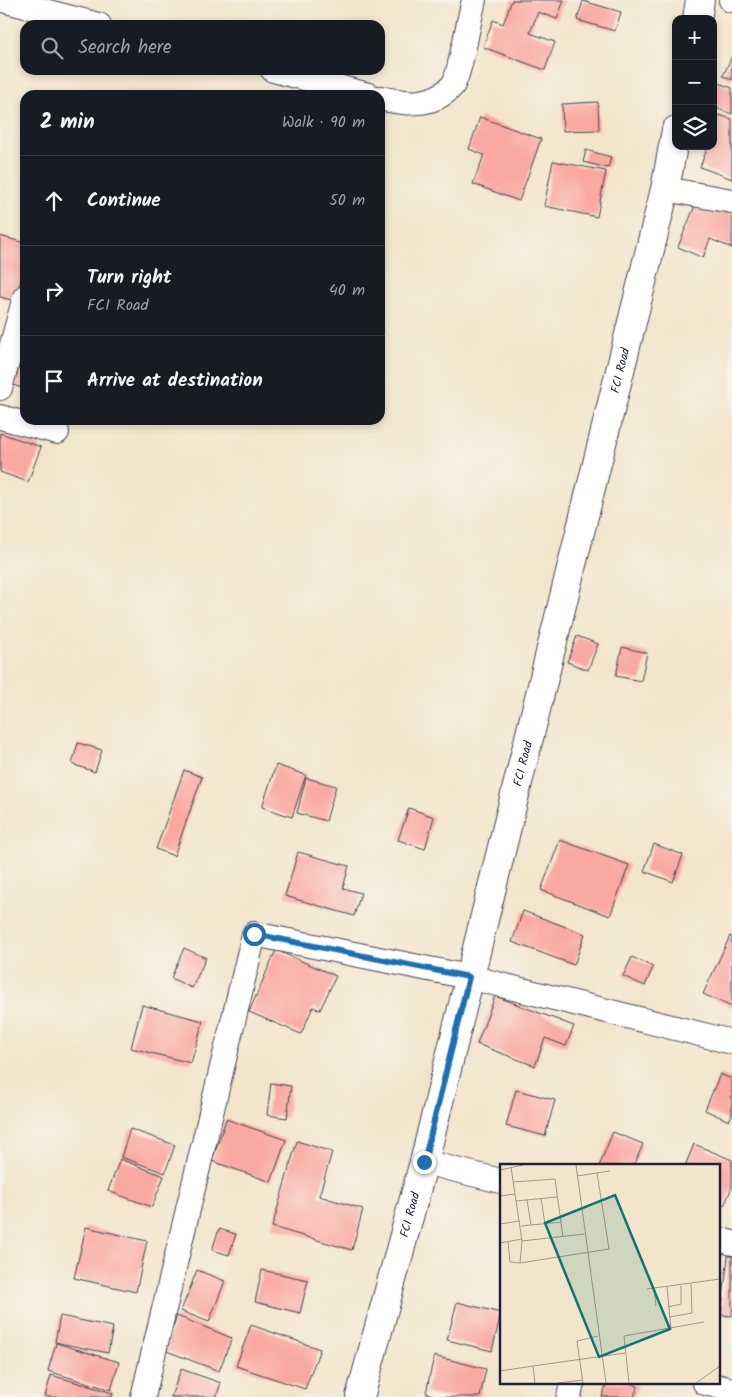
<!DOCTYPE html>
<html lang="en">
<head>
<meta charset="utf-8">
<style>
	:root { --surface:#171b24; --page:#20242c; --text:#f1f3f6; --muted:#9ea1a6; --line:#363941 }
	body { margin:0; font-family:Kalam,sans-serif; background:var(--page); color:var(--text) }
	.controls { position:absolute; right:15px; top:15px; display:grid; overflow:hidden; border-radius:10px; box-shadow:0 2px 8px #0003 }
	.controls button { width:45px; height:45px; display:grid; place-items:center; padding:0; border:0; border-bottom:1px solid var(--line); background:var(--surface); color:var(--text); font:25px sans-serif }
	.stop { position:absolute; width:15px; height:15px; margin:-11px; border:4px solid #1f6fb2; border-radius:50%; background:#fff }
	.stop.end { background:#1f6fb2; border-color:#fff; box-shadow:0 1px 5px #0008 }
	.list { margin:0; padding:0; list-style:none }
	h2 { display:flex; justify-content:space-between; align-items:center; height:65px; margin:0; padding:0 20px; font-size:21px }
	h2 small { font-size:16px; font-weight:400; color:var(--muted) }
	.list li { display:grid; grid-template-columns:32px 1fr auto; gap:15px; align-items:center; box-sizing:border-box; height:90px; padding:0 20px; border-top:1px solid var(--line) }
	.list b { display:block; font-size:19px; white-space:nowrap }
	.list p { margin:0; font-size:16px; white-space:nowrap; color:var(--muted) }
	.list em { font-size:16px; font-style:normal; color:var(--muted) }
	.icon { flex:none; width:28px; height:28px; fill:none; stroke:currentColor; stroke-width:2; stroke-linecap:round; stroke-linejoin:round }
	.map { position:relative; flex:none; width:732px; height:1397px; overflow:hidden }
	.search { position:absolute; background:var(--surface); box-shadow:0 2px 8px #0003; left:20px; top:20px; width:365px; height:55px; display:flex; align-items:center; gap:12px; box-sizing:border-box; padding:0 18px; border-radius:15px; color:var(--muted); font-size:19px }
	.panel { position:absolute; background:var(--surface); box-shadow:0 2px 8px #0003; left:20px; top:90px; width:365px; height:335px; border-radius:15px }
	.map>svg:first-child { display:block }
	.building { fill:#f9a8a2 }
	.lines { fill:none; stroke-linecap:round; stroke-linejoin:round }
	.minor-casing { stroke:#413f51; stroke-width:26 }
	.tertiary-casing { stroke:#413f51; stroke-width:30 }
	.minor { stroke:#fff; stroke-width:24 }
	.tertiary { stroke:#fff; stroke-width:28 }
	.route { stroke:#1f6fb2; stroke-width:6 }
	.labels { text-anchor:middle; stroke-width:5; stroke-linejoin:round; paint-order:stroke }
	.street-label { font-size:12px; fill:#22223b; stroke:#f7f3e8 }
	.inset-road { fill:none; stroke:#9f9792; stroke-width:1 }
	.view { fill:#0f766e; fill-opacity:0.15; stroke:#0f766e; stroke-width:2.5 }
	.inset-edge { fill:none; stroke:#22223b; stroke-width:2.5 }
</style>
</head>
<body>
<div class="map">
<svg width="732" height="1397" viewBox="0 0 732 1397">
	<rect width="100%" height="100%" fill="#f7f3e8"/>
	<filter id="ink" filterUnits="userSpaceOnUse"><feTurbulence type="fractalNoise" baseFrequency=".02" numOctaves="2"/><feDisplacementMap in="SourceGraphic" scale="10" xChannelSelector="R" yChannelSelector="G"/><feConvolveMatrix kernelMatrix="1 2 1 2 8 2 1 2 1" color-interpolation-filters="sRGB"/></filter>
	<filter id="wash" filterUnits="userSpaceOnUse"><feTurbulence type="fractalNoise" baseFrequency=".0096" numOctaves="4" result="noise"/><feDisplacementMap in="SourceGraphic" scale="20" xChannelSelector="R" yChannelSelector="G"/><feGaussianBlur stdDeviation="1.12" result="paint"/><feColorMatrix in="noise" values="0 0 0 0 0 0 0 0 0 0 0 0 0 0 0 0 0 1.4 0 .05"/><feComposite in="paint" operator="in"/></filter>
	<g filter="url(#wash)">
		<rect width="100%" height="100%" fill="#f3e5cc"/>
		<g id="blocks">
			<path class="building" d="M 512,0 L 564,0 L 557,19 L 538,12 L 530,33 L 555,42 L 545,70 L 483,47 L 493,20 L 503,24 Z
				M 583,1 L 621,12 L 615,31 L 577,20 Z
				M 732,56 L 732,80 L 723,76 Z
				M 716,82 L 732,88 L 732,114 L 713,107 Z
				M 598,102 L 599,130 L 563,131 L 562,104 Z
				M 719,115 L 732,119 L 732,179 L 700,167 L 708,146 L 713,146 L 713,131 Z
				M 480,117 L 541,139 L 519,201 L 473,184 L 484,155 L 469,149 Z
				M 586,150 L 611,157 L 608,168 L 583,162 Z
				M 553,161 L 606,171 L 597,217 L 544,206 Z
				M 698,198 L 732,213 L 732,248 L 710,239 L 703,258 L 678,247 Z
				M 0,236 L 25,243 L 25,264 L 15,301 L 0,297 Z
				M 25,350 L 25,389 L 13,385 Z
				M 0,433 L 41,447 L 28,482 L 0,472 Z
				M 577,636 L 598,644 L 588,670 L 567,662 Z
				M 622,647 L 647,653 L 641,681 L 616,676 Z
				M 78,743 L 102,750 L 95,772 L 72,764 Z
				M 276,765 L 306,775 L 292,817 L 262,807 Z
				M 184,770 L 202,777 L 174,856 L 156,849 Z
				M 306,778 L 336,786 L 326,821 L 297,813 Z
				M 409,808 L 434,817 L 425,849 L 398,840 Z
				M 560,840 L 629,865 L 610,916 L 541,890 Z
				M 654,844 L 683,855 L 673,882 L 644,871 Z
				M 298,852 L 349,866 L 343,888 L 361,893 L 354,916 L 285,896 Z
				M 523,911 L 585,934 L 574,965 L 512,942 Z
				M 730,936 L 732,937 L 732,1007 L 703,994 Z
				M 184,948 L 206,958 L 192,988 L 171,978 Z
				M 276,950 L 336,976 L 320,1010 L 313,1007 L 301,1034 L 249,1012 Z
				M 632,957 L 653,967 L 645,986 L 623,976 Z
				M 495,996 L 574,1026 L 566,1046 L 545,1038 L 535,1066 L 477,1044 Z
				M 142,1005 L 203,1021 L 191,1063 L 131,1048 Z
				M 720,1074 L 732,1079 L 732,1114 L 729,1121 L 705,1110 Z
				M 271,1083 L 291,1086 L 287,1118 L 267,1115 Z
				M 516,1090 L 555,1100 L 545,1136 L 506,1126 Z
				M 226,1119 L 286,1140 L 271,1182 L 212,1161 Z
				M 130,1129 L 175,1145 L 165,1173 L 121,1157 Z
				M 613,1132 L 643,1144 L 634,1166 L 599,1166 Z
				M 297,1141 L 332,1152 L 319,1196 L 363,1209 L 352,1250 L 272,1227 Z
				M 694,1144 L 732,1160 L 732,1187 L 724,1206 L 718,1203 L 718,1166 L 685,1166 Z
				M 120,1159 L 164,1176 L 152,1207 L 108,1191 Z
				M 86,1227 L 147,1241 L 136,1292 L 74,1278 Z
				M 219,1229 L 236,1234 L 229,1255 L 212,1250 Z
				M 728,1256 L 732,1256 L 732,1316 L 721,1315 Z
				M 197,1270 L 225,1281 L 209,1322 L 181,1311 Z
				M 262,1270 L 308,1280 L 300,1313 L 255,1302 Z
				M 457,1302 L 501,1313 L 492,1351 L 447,1340 Z
				M 60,1316 L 113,1327 L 108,1353 L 55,1342 Z
				M 177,1316 L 232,1338 L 219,1371 L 164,1350 Z
				M 251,1325 L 320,1349 L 305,1389 L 236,1366 Z
				M 56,1343 L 119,1362 L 111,1390 L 48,1371 Z
				M 434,1356 L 486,1369 L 480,1397 L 442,1397 L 426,1393 Z
				M 181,1369 L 221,1383 L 216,1397 L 171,1397 Z
				M 51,1375 L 113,1393 L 112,1397 L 45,1397 Z
				M 607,1383 L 630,1383 L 638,1386 L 634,1397 L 604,1397 L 602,1396 Z"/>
		</g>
	</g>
	<g filter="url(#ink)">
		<use href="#blocks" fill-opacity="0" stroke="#413f51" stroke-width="1"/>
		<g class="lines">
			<defs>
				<path id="minor" d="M 2,0 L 99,25
					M 731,0 L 732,0
					M 273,70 L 369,95
					M 380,98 C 405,104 433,107 452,86 C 459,79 470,14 474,0
					M 665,189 L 732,201
					M 0,388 L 25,297
					M 0,417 L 57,432
					M 424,1162 L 501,1181
					M 718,1239 L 732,1243
					M 705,1383 L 732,1390
					M 143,1397 L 254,934 L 469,977 L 732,1042
					M 569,1397 L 572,1383"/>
				<g id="tertiary">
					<path d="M 697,19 L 700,0"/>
					<path id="s1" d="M 360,1397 L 424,1162 L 665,189 L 676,130"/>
				</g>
			</defs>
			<use href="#minor" class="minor-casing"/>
			<use href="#tertiary" class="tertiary-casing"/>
			<use href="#minor" class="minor"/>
			<use href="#tertiary" class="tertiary"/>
		</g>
	</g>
	<g class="lines" filter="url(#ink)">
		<path class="route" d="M 254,934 L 469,977 L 424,1162"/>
	</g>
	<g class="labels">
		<g class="street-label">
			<text dy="4" stroke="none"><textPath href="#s1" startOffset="1059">FCI Road</textPath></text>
			<text dy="4" stroke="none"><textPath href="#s1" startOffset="654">FCI Road</textPath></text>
			<text dy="4" stroke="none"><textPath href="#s1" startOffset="189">FCI Road</textPath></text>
		</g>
	</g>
	<g transform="translate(500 1164)">
		<rect width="220" height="220" fill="#f3e5cc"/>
		<path class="inset-road" d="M 76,1 L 106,219M 11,3 L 22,77 L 20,99 L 109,85 L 97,9M 0,6 L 23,1M 77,12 L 110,7M 13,18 L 55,15 L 63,73M 0,32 L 15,30M 41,34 L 45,60M 27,36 L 31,61M 16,37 L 57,33M 0,60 L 20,57M 21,62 L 62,58M 22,77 L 84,70M 8,78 L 10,98 L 20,99M 0,79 L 22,75M 167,123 L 171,165M 147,125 L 220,115M 154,125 L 156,142M 168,143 L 181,140 L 181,122M 169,153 L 192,149 L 191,120M 0,207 L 33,202M 35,219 L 33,202 L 125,189M 58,219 L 83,216M 83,219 L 77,177 L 98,172M 129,219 L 124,172 L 204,158M 196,219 L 220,202"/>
		<path class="view" d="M 115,31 L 170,165 L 99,193 L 45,59 Z"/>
		<rect width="220" height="220" class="inset-edge"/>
	</g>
</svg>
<div class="controls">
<button>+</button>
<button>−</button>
<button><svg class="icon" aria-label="layers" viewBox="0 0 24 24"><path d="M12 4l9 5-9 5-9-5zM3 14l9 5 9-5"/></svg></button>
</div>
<div class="stop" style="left:254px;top:934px"></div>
<div class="stop end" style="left:424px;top:1162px"></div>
<div class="search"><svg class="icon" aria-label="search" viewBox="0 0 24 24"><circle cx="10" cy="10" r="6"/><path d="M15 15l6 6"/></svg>Search here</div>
<section class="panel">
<h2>2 min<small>Walk · 90 m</small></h2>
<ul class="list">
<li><svg class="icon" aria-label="ahead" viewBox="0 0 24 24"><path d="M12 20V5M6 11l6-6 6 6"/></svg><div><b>Continue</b></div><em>50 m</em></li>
<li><svg class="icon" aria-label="right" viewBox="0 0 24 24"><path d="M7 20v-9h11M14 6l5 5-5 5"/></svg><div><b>Turn right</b><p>FCI Road</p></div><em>40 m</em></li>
<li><svg class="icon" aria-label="arrive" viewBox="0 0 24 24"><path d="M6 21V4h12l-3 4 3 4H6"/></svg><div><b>Arrive at destination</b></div></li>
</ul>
</section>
</div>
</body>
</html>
